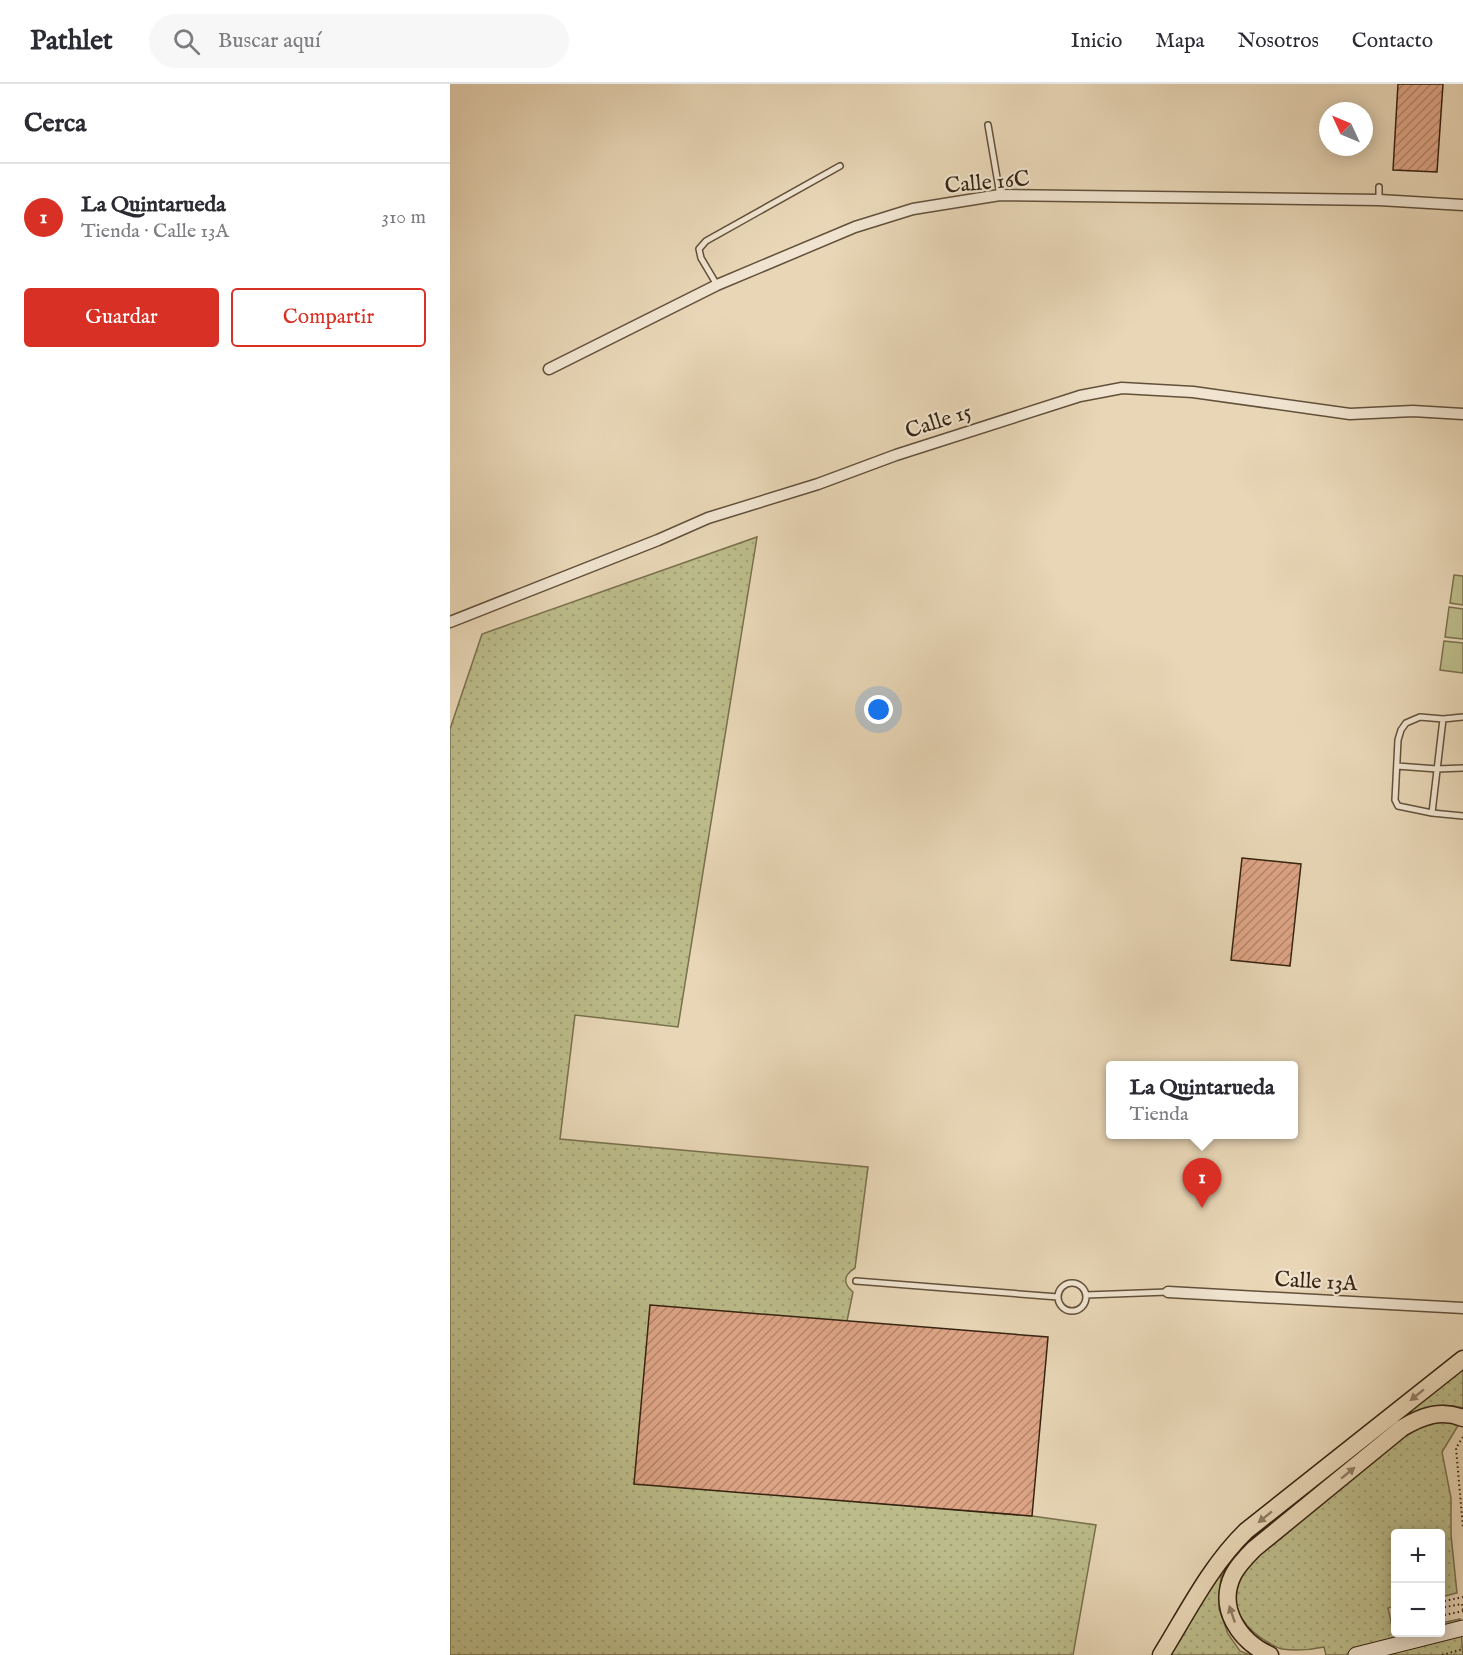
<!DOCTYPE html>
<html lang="es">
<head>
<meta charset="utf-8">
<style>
	:root { --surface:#fff; --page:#f7f7f7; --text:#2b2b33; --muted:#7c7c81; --line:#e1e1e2; --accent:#d93025 }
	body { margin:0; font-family:"IM FELL English",serif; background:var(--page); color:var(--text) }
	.controls { position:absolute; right:18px; bottom:18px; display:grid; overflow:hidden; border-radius:6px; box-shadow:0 3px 15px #0003 }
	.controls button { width:54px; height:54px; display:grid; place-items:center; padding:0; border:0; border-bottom:2px solid var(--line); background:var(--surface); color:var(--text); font:30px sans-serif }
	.compass { position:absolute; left:869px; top:18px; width:54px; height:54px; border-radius:50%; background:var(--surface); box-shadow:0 3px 15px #0003; rotate:314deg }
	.you { position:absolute; left:429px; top:626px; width:21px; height:21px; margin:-15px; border:4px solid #fff; border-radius:50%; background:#1a73e8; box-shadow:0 0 0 9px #1a73e833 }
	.badge { display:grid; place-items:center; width:39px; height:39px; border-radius:50%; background:var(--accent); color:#fff; font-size:20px; font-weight:700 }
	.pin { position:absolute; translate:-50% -50px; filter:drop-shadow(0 2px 3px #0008) }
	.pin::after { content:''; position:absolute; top:32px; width:21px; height:18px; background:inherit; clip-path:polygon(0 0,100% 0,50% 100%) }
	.popup { position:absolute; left:656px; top:977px; width:192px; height:78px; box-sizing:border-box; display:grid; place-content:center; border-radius:6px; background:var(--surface); filter:drop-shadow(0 2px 4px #0005); font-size:20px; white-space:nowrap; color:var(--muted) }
	.popup b { font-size:22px; color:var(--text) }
	.popup::after { content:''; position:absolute; left:50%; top:100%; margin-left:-12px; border:12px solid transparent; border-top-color:var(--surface) }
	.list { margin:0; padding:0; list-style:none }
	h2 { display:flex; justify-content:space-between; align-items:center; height:78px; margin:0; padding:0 24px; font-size:26px }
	h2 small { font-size:20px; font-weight:400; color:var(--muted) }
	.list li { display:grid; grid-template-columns:39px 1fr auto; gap:18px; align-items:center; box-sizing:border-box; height:108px; padding:0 24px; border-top:2px solid var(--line) }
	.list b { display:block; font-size:22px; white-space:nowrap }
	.list p { margin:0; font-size:20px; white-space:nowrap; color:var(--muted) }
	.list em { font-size:20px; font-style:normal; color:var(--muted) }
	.actions { display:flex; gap:12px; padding:18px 24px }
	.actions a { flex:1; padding:14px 0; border:2px solid var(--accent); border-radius:6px; text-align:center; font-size:21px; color:var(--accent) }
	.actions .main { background:var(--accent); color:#fff }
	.icon { flex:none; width:33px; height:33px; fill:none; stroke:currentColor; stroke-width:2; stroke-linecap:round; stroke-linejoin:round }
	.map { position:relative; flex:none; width:1013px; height:1571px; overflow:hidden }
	header { display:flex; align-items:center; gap:36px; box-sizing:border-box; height:84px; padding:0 30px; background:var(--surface); border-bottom:2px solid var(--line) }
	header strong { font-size:28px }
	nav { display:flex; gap:33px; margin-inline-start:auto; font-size:21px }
	.search { width:420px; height:54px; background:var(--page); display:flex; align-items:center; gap:15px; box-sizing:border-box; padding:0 21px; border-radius:33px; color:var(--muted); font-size:22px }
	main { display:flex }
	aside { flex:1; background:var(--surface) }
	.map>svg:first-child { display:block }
	.grass { fill:url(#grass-dots); stroke:#79704d; stroke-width:1.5 }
	.garden { fill:#bcbc8a; stroke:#79704d; stroke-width:1.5 }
	.building { fill:url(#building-hatch); stroke:#362310; stroke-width:1.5 }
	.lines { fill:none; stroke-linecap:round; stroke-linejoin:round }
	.service-casing { stroke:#62503a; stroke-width:8 }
	.minor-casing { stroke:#62503a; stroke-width:13 }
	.secondary-casing { stroke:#362310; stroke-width:17 }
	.primary-casing { stroke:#362310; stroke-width:19 }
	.path { stroke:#362310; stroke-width:2; stroke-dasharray:1.5 3; stroke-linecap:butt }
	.service { stroke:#f0e4d0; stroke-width:5 }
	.minor { stroke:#f0e4d0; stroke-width:10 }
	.secondary { stroke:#f0e4d0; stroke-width:15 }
	.primary { stroke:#e8d6b6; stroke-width:16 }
	.oneway { fill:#8f7c63 }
	.labels { text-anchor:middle; stroke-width:4.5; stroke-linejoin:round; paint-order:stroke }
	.street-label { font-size:22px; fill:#362310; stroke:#f0e4d0 }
</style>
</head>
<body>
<header>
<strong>Pathlet</strong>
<div class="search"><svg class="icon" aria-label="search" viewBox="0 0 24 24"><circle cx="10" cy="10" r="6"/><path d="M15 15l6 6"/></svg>Buscar aquí</div>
<nav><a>Inicio</a><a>Mapa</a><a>Nosotros</a><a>Contacto</a></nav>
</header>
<main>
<aside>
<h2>Cerca<small></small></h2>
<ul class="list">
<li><span class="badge">1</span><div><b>La Quintarueda</b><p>Tienda · Calle 13A</p></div><em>310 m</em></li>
</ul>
<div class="actions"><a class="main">Guardar</a><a>Compartir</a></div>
</aside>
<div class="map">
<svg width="1013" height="1571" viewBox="0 0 1013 1571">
	<defs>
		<pattern id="grass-dots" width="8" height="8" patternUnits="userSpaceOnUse" patternTransform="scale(1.5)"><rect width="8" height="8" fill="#bcbc8a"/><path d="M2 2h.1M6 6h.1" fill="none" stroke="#a2a176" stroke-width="1.8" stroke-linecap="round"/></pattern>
		<pattern id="building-hatch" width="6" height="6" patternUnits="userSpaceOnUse" patternTransform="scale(1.5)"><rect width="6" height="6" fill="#dda485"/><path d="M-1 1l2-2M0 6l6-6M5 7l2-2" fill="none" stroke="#b4856b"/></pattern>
	</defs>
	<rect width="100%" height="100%" fill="#e8d6b6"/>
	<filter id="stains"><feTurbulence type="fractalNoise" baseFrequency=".00333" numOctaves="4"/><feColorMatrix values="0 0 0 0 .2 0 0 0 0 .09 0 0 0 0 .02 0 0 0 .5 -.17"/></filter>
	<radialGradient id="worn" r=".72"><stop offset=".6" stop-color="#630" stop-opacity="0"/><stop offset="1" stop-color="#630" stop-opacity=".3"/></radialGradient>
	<path class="grass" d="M 307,453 L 228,943 L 125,931 L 110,1055 L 418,1083 L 405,1184 C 394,1191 392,1199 403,1208 L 397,1237 L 184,1399 L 582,1432 L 646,1441 L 623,1571 L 0,1571 L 0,645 L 32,550 Z
		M 1013,1284 L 1013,1324 C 993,1319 980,1321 962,1330 L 788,1468 L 771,1493 L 769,1525 L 778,1550 L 790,1567 L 800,1571 L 715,1571 L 786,1464 Z
		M 994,1338 L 1009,1340 L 992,1368 L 1001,1414 L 1001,1451 L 1007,1509 L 991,1513 L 990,1450 L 946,1450 L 945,1522 L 938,1524 L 943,1547 L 946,1548 L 990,1548 L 991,1539 L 1010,1535 L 1013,1571 L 876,1571 L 874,1563 C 860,1566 846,1567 832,1565 C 827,1564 823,1561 819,1559 C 798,1547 780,1528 788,1502 C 792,1487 806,1475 816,1464 L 953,1352 L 978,1340 Z"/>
	<path class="garden" d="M 1004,491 L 1013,492 L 1013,521 L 1000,519 Z
		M 999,523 L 1013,525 L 1013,555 L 995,553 Z
		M 994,557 L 1013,559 L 1013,589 L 990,586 Z"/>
	<path class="building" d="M 948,0 L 993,0 L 987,88 L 943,86 Z
		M 792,774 L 851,780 L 840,882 L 781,876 Z
		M 200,1221 L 598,1253 L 582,1432 L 184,1400 Z"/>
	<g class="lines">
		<defs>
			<path id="service" d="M 538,41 L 550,111
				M 929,116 L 929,103
				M 267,201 L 251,174 L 249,165 L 256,157 L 390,82
				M 993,635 L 970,633 L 956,639 L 951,646 L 948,656 L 945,716 L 948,722 L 982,729 L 1013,732
				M 947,682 L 987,685 L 1013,684
				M 982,729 L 993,635 L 1013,633
				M 406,1197 L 608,1213
				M608 1213a14 14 0 1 1 28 0a14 14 0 1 1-28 0Z
				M 636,1211 L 718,1208"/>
			<path id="minor" d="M 99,285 L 267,201 L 405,143 L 463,125 L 550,111 L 929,116 L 1013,121
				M 0,538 L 208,456 L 258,434 L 368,400 L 446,371 L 630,312 L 672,304 L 743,308 L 900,330 L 963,327 L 1013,330
				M 718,1208 L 1013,1224"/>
			<path id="secondary" d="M 906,1571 L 1013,1544"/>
			<path id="primary" d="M 711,1571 C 737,1529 760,1482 796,1447 L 1013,1275
				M 820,1571 C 789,1557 767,1524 783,1491 C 788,1481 796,1473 804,1465 L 952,1344 C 972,1332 991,1325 1013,1334"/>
		</defs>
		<use href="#service" class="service-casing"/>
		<use href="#minor" class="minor-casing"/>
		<use href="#secondary" class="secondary-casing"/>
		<use href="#primary" class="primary-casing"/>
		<path class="path" d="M 1013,1353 L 1006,1364 L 1013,1444
			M 990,1518 L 1013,1513
			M 990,1524 L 1012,1520 L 1013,1527
			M 990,1532 L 1013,1527
			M 992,1571 L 1013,1565"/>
		<use href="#service" class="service"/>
		<use href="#minor" class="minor"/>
		<use href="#secondary" class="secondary"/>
		<use href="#primary" class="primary"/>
	</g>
	<defs><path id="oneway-solid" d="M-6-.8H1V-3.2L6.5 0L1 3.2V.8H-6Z" transform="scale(1.5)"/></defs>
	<g class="oneway">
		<use href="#oneway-solid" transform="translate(967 1311) rotate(141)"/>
		<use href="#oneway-solid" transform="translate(898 1389) rotate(-39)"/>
		<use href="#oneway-solid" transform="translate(815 1433) rotate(141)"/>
		<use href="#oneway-solid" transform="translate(782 1530) rotate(-109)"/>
	</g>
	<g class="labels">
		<g class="street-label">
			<text transform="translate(537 97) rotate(-5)" y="8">Calle 16C</text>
			<text transform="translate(488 336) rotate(-18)" y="8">Calle 15</text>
			<text transform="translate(866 1196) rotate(3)" y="8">Calle 13A</text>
		</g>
	</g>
	<rect width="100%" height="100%" filter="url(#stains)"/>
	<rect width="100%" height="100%" fill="url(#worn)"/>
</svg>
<div class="controls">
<button>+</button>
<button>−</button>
</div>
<svg class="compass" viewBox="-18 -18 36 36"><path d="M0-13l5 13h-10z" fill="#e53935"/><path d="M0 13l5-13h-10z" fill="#7c7c81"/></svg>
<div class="you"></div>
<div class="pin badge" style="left:752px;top:1124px">1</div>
<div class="popup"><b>La Quintarueda</b>Tienda</div>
</div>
</main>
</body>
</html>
